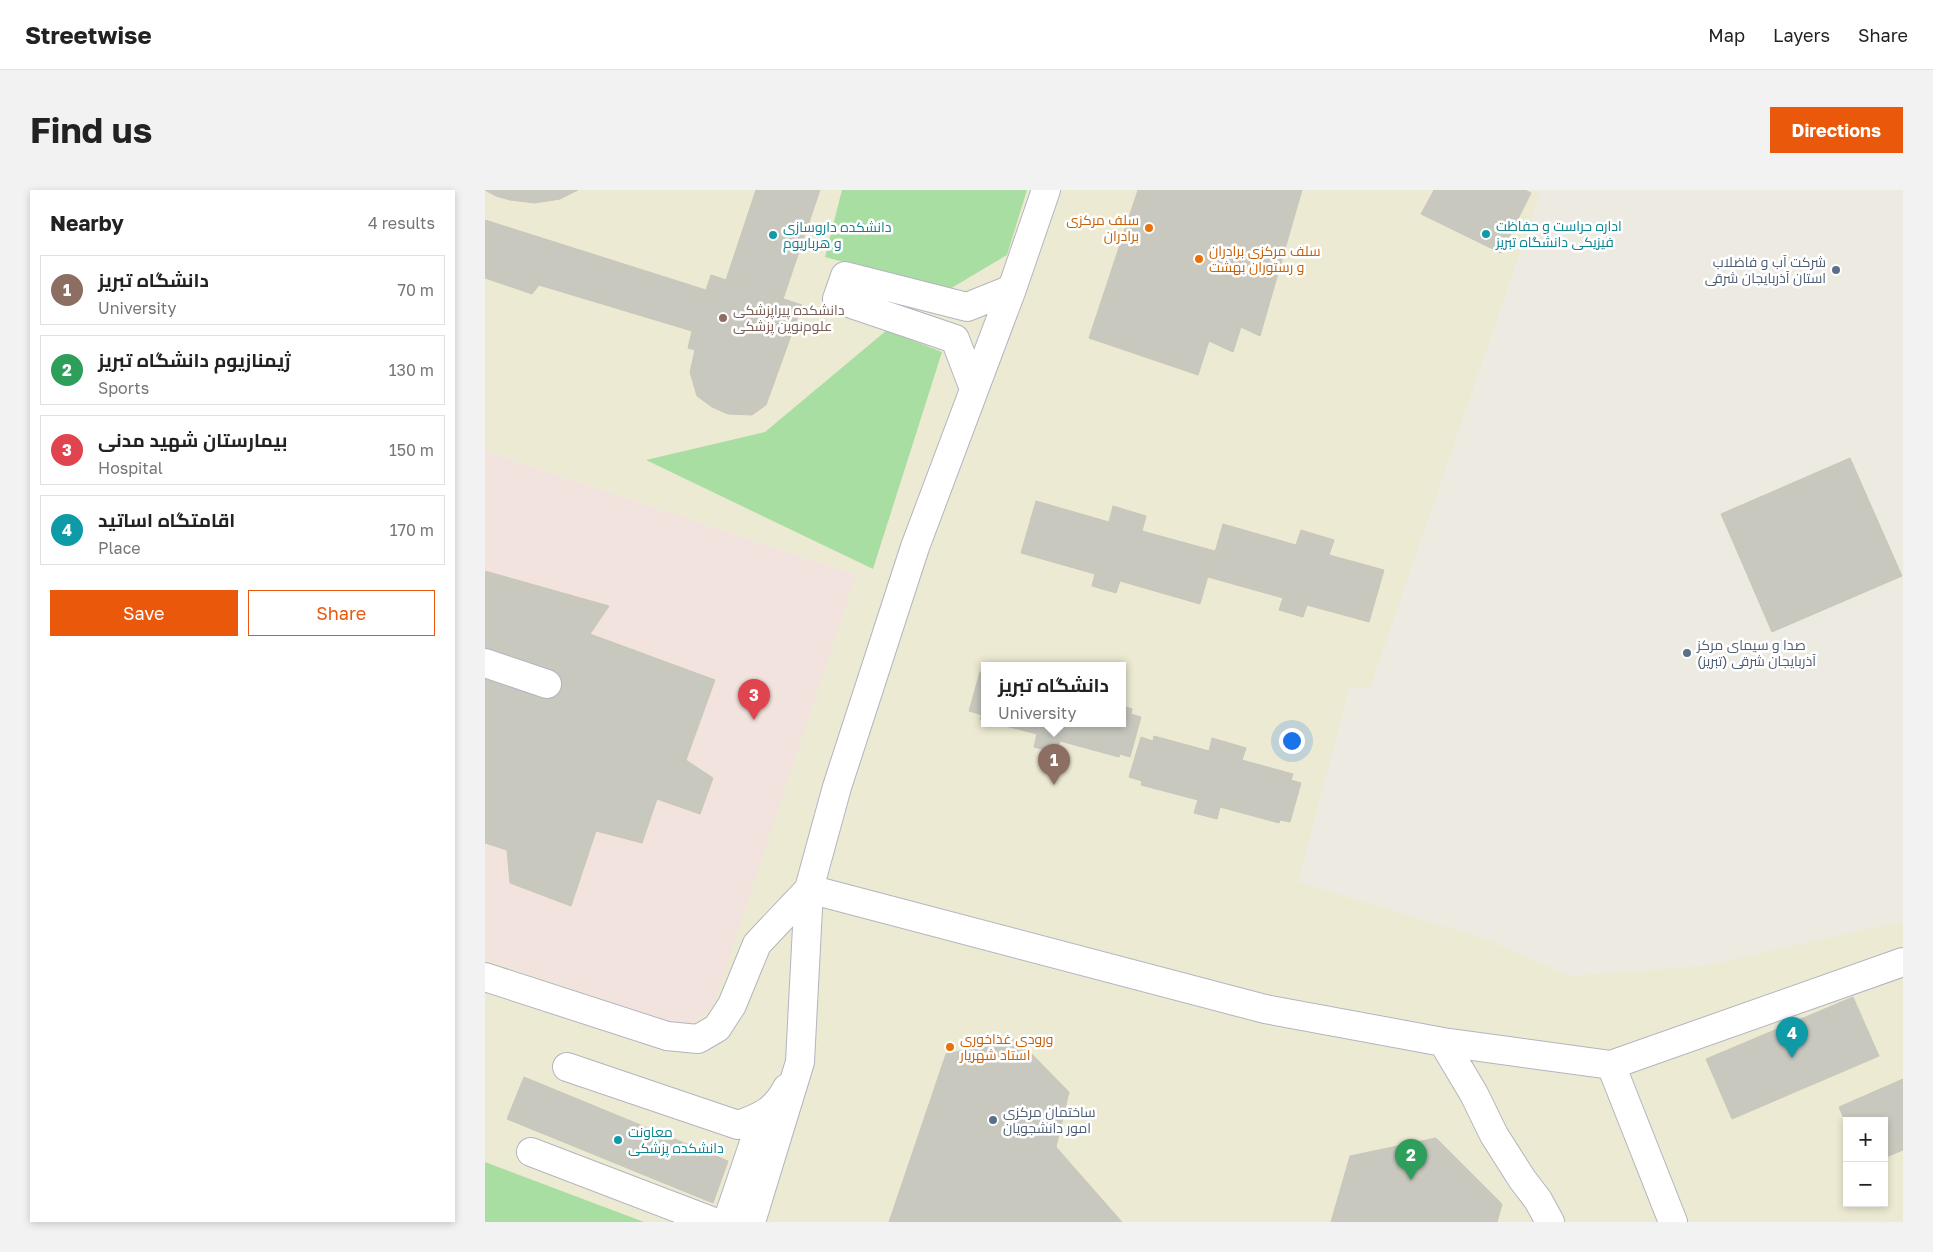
<!DOCTYPE html>
<html lang="en">
<head>
<meta charset="utf-8">
<style>
	:root { --surface:#fff; --page:#f2f2f2; --text:#222; --muted:#767676; --line:#e0e0e0; --accent:#ea580c }
	body { margin:0; font-family:"Golos Text",Cairo,sans-serif; background:var(--page); color:var(--text) }
	.controls { position:absolute; right:15px; bottom:15px; display:grid; overflow:hidden; border-radius:0px; box-shadow:0 2px 8px #0003 }
	.controls button { width:45px; height:45px; display:grid; place-items:center; padding:0; border:0; border-bottom:1px solid var(--line); background:var(--surface); color:var(--text); font:25px sans-serif }
	.you { position:absolute; left:806px; top:550px; width:18px; height:18px; margin:-12px; border:4px solid #fff; border-radius:50%; background:#1a73e8; box-shadow:0 0 0 8px #1a73e833 }
	.badge { display:grid; place-items:center; width:32px; height:32px; border-radius:50%; background:var(--accent); color:#fff; font-size:16px; font-weight:700 }
	.pin { position:absolute; translate:-50% -41px; filter:drop-shadow(0 1px 2px #0008) }
	.pin::after { content:''; position:absolute; top:26px; width:18px; height:15px; background:inherit; clip-path:polygon(0 0,100% 0,50% 100%) }
	.popup { position:absolute; left:496px; top:472px; width:145px; height:65px; box-sizing:border-box; display:grid; place-content:center; border-radius:0px; background:var(--surface); filter:drop-shadow(0 1px 4px #0005); font-size:16px; white-space:nowrap; color:var(--muted) }
	.popup b { font-size:19px; color:var(--text) }
	.popup::after { content:''; position:absolute; left:50%; top:100%; margin-left:-10px; border:10px solid transparent; border-top-color:var(--surface) }
	.list { margin:0; padding:0; list-style:none }
	h2 { display:flex; justify-content:space-between; align-items:center; height:65px; margin:0; padding:0 20px; font-size:21px }
	h2 small { font-size:16px; font-weight:400; color:var(--muted) }
	.list li { display:grid; grid-template-columns:32px 1fr auto; gap:15px; align-items:center; box-sizing:border-box; height:70px; margin:0 10px 10px; padding:0 10px; border:1px solid var(--line); border-radius:0px }
	.list b { display:block; font-size:19px; white-space:nowrap }
	.list p { margin:0; font-size:16px; white-space:nowrap; color:var(--muted) }
	.list em { font-size:16px; font-style:normal; color:var(--muted) }
	.actions { display:flex; gap:10px; padding:15px 20px }
	.actions a { flex:1; padding:11px 0; border:1px solid var(--accent); border-radius:0px; text-align:center; font-size:18px; color:var(--accent) }
	.actions .main { background:var(--accent); color:#fff }
	.map { position:relative; flex:none; width:1418px; height:1032px; overflow:hidden; border-radius:0px }
	header { display:flex; align-items:center; gap:30px; box-sizing:border-box; height:70px; padding:0 25px; background:var(--surface); border-bottom:1px solid var(--line) }
	header strong { font-size:24px }
	nav { display:flex; gap:28px; margin-inline-start:auto; font-size:18px }
	.intro { display:flex; align-items:center; justify-content:space-between; box-sizing:border-box; height:120px; padding:0 30px }
	h1 { margin:0; font-size:35px }
	.button { padding:12px 22px; border-radius:0px; background:var(--accent); color:#fff; font-size:18px; font-weight:700 }
	main { display:flex; gap:30px; padding:0 30px }
	aside { flex:1; background:var(--surface); border-radius:0px; box-shadow:0 2px 8px #0003 }
	.map>svg:first-child { display:block }
	.education { fill:#ecead2; fill-rule:evenodd }
	.medical { fill:#f2e3df }
	.green { fill:#a8dea2 }
	.building { fill:#c9c8bf; stroke:#c8c7ba }
	.lines { fill:none; stroke-linecap:round; stroke-linejoin:round }
	.minor-casing { stroke:#b4b4bf; stroke-width:30 }
	.minor { stroke:#fff; stroke-width:28 }
	.food-dot { fill:#e8710a; stroke:#fff; stroke-width:2 }
	.culture-dot { fill:#0f9aa8; stroke:#fff; stroke-width:2 }
	.service-dot { fill:#5c6f8a; stroke:#fff; stroke-width:2 }
	.education-dot { fill:#8d6e63; stroke:#fff; stroke-width:2 }
	.labels { text-anchor:middle; stroke-width:5; stroke-linejoin:round; paint-order:stroke }
	.food-label { font-size:14px; fill:#c56008; stroke:#fff; text-anchor:start }
	.culture-label { font-size:14px; fill:#0d838f; stroke:#fff; text-anchor:start }
	.service-label { font-size:14px; fill:#4e5e75; stroke:#fff; text-anchor:start }
	.education-label { font-size:14px; fill:#785e54; stroke:#fff; text-anchor:start }
</style>
</head>
<body>
<header>
<strong>Streetwise</strong>
<nav><a>Map</a><a>Layers</a><a>Share</a></nav>
</header>
<div class="intro"><h1>Find us</h1><a class="button">Directions</a></div>
<main>
<aside>
<h2>Nearby<small>4 results</small></h2>
<ul class="list">
<li><span class="badge" style="background:#8d6e63">1</span><div><b>دانشگاه تبریز</b><p>University</p></div><em>70 m</em></li>
<li><span class="badge" style="background:#2e9e5b">2</span><div><b>ژیمنازیوم دانشگاه تبریز</b><p>Sports</p></div><em>130 m</em></li>
<li><span class="badge" style="background:#e0444e">3</span><div><b>بیمارستان شهید مدنی</b><p>Hospital</p></div><em>150 m</em></li>
<li><span class="badge" style="background:#0f9aa8">4</span><div><b>اقامتگاه اساتید</b><p>Place</p></div><em>170 m</em></li>
</ul>
<div class="actions"><a class="main">Save</a><a>Share</a></div>
</aside>
<div class="map">
<svg width="1418" height="1032" viewBox="0 0 1418 1032">
	<rect width="100%" height="100%" fill="#edeae1"/>
	<path class="education" d="M 0,0 L 1047,0 L 1055,4 L 885,498 L 864,498 L 813,692 L 1001,749 L 1084,786 L 1219,776 L 1418,731 L 1418,1032 L 0,1032 L 0,769 L 202,837 L 227,816 L 371,385 L 0,261 ZM 500,476 L 638,476 L 638,534 L 500,534 ZM 1362,931 L 1399,931 L 1399,1013 L 1362,1013 Z"/>
	<path class="medical" d="M 0,261 L 371,385 L 228,816 L 202,837 L 0,769 L 0,653 L 22,660 L 25,693 L 86,716 L 111,641 L 157,653 L 172,609 L 214,623 L 228,588 L 201,570 L 230,490 L 105,444 L 124,416 L 0,381 Z"/>
	<path class="green" d="M 357,0 L 542,0 L 522,65 L 463,100 L 340,67 Z
		M 402,140 L 457,162 L 388,379 L 161,270 L 280,242 Z
		M 0,972 L 159,1032 L 0,1032 Z"/>
	<path class="building" d="M 0,0 L 93,0 L 75,9 L 50,13 L 25,10 L 11,6 Z
		M 271,0 L 335,0 L 298,109 L 241,90 Z
		M 653,0 L 817,0 L 775,146 L 756,137 L 748,162 L 724,151 L 713,185 L 604,148 Z
		M 949,0 L 1040,0 L 1046,3 L 1016,63 L 936,24 Z
		M 0,30 L 221,100 L 226,85 L 317,115 L 281,215 L 267,225 L 243,224 L 227,217 L 212,206 L 205,182 L 210,160 L 203,158 L 207,141 L 54,95 L 47,104 L 0,88 Z
		M 1365,268 L 1417,386 L 1287,442 L 1236,324 Z
		M 551,311 L 624,332 L 628,316 L 661,326 L 657,341 L 730,361 L 715,414 L 635,391 L 631,403 L 607,396 L 610,384 L 536,363 Z
		M 738,334 L 811,355 L 816,340 L 849,350 L 844,365 L 899,380 L 884,432 L 822,415 L 818,427 L 794,420 L 798,408 L 723,387 Z
		M 0,381 L 124,416 L 105,444 L 230,490 L 201,570 L 228,588 L 215,624 L 172,609 L 157,653 L 111,641 L 86,716 L 25,693 L 22,660 L 0,653 Z
		M 495,482 L 500,483 L 500,530 L 495,529 L 497,525 L 484,521 Z
		M 638,516 L 647,519 L 646,524 L 656,527 L 645,567 L 635,564 L 634,567 L 575,551 L 571,563 L 549,557 L 552,544 L 513,534 L 638,534 Z
		M 669,546 L 724,561 L 727,548 L 761,558 L 757,570 L 808,584 L 806,590 L 816,593 L 805,632 L 795,630 L 794,633 L 735,617 L 732,629 L 709,623 L 713,610 L 656,595 L 657,591 L 644,587 L 656,547 L 668,551 Z
		M 1368,807 L 1394,866 L 1247,929 L 1221,869 Z
		M 532,849 L 584,902 L 571,957 L 637,1032 L 404,1032 L 461,864 Z
		M 39,887 L 243,971 L 228,1013 L 22,929 Z
		M 1418,889 L 1418,960 L 1399,968 L 1399,931 L 1362,931 L 1362,936 L 1354,917 Z
		M 951,948 L 1017,1014 L 1012,1032 L 846,1032 L 865,966 Z"/>
	<g class="lines">
		<defs>
			<path id="minor" d="M 489,199 L 470,149 L 352,109 L 360,86 L 482,117 L 527,99
				M 0,473 L 62,494
				M 0,787 L 182,846 L 213,849 L 232,838 L 247,815 L 272,754 L 324,699 L 780,819 L 958,852 L 1126,875 L 1188,1032
				M 958,852 L 989,904 L 1009,945 L 1037,989 L 1053,1010 L 1065,1032
				M 1126,875 L 1418,772
				M 82,877 L 253,935 C 276,927 290,921 302,898
				M 46,962 L 229,1032
				M 242,1032 L 278,926
				M 266,1032 L 315,872 L 324,699 L 352,597 L 430,357 L 527,99 L 561,0"/>
		</defs>
		<use href="#minor" class="minor-casing"/>
		<use href="#minor" class="minor"/>
	</g>
	<g class="food-dot">
		<circle cx="664" cy="38" r="5"/>
		<circle cx="714" cy="69" r="5"/>
		<circle cx="465" cy="857" r="5"/>
	</g>
	<g class="culture-dot">
		<circle cx="1001" cy="44" r="5"/>
		<circle cx="288" cy="45" r="5"/>
		<circle cx="133" cy="950" r="5"/>
	</g>
	<g class="service-dot">
		<circle cx="1351" cy="80" r="5"/>
		<circle cx="1202" cy="463" r="5"/>
		<circle cx="508" cy="930" r="5"/>
	</g>
	<circle class="education-dot" cx="238" cy="128" r="5"/>
	<g class="labels">
		<g class="food-label">
			<text x="654" y="35" text-anchor="end">سلف مرکزی<tspan x="654" dy="16">برادران</tspan></text>
			<text x="724" y="66">سلف مرکزی برادران<tspan x="724" dy="16">و رستوران بهشت</tspan></text>
			<text x="475" y="854">ورودی غذاخوری<tspan x="475" dy="16">استاد شهریار</tspan></text>
		</g>
		<g class="culture-label">
			<text x="1011" y="41">اداره حراست و حفاظت<tspan x="1011" dy="16">فیزیکی دانشگاه تبریز</tspan></text>
			<text x="298" y="42">دانشکده داروسازی<tspan x="298" dy="16">و هرباریوم</tspan></text>
			<text x="143" y="947">معاونت<tspan x="143" dy="16">دانشکده پزشکی</tspan></text>
		</g>
		<g class="service-label">
			<text x="1341" y="77" text-anchor="end">شرکت آب و فاضلاب<tspan x="1341" dy="16">استان آذربایجان شرقی</tspan></text>
			<text x="1212" y="460">صدا و سیمای مرکز<tspan x="1212" dy="16">آذربایجان شرقی (تبریز)</tspan></text>
			<text x="518" y="927">ساختمان مرکزی<tspan x="518" dy="16">امور دانشجویان</tspan></text>
		</g>
		<g class="education-label">
			<text x="248" y="125">دانشکده پیراپزشکی<tspan x="248" dy="16">علوم‌نوین پزشکی</tspan></text>
		</g>
	</g>
</svg>
<div class="controls">
<button>+</button>
<button>−</button>
</div>
<div class="you"></div>
<div class="pin badge" style="left:569px;top:595px;background:#8d6e63">1</div>
<div class="popup"><b>دانشگاه تبریز</b>University</div>
<div class="pin badge" style="left:926px;top:990px;background:#2e9e5b">2</div>
<div class="pin badge" style="left:269px;top:530px;background:#e0444e">3</div>
<div class="pin badge" style="left:1307px;top:868px;background:#0f9aa8">4</div>
</div>
</main>
</body>
</html>
